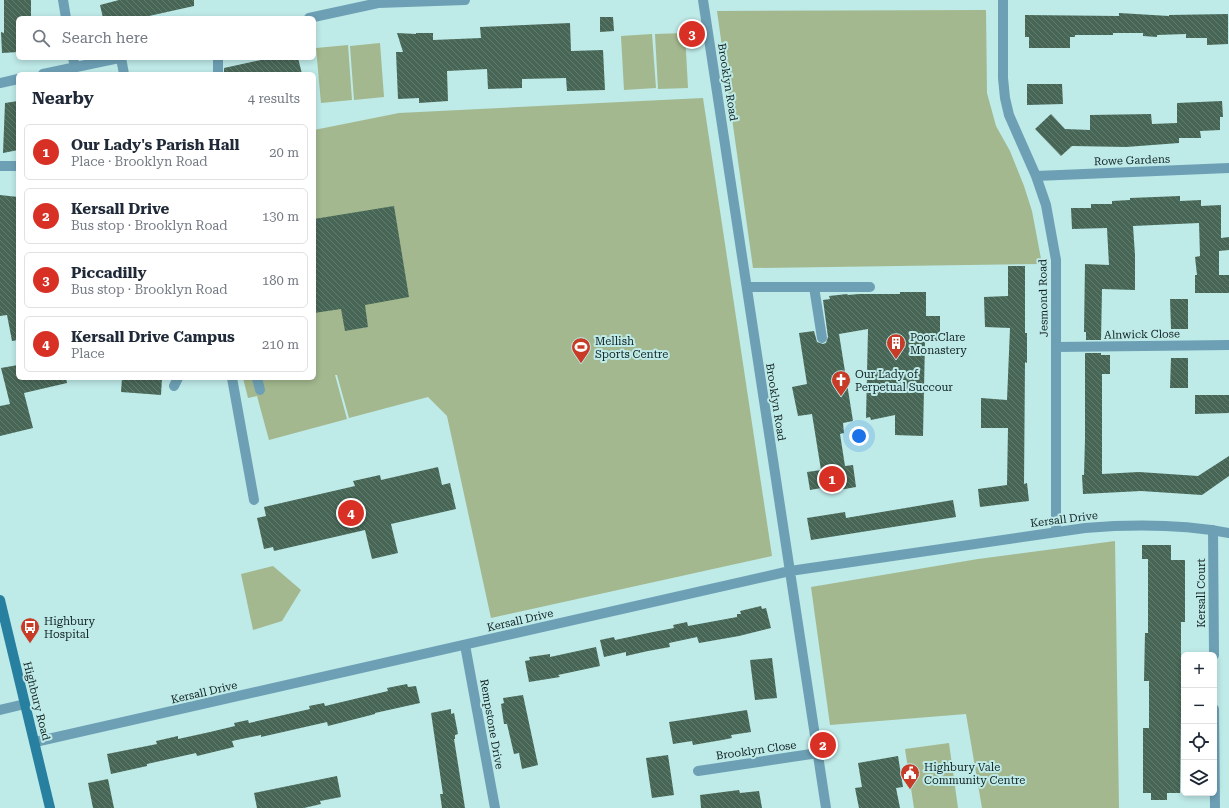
<!DOCTYPE html>
<html lang="en">
<head>
<meta charset="utf-8">
<style>
	:root { --surface:#fff; --page:#f2f2f3; --text:#1f2937; --muted:#747a83; --line:#e0e1e3; --accent:#d93025 }
	body { margin:0; font-family:"Roboto Serif",serif; background:var(--page); color:var(--text) }
	.controls { position:absolute; right:12px; bottom:12px; display:grid; overflow:hidden; border-radius:6px; box-shadow:0 2px 6px #0003 }
	.controls button { width:36px; height:36px; display:grid; place-items:center; padding:0; border:0; border-bottom:1px solid var(--line); background:var(--surface); color:var(--text); font:20px sans-serif }
	.you { position:absolute; left:859px; top:436px; width:14px; height:14px; margin:-10px; border:3px solid #fff; border-radius:50%; background:#1a73e8; box-shadow:0 0 0 6px #1a73e833 }
	.badge { display:grid; place-items:center; width:26px; height:26px; border-radius:50%; background:var(--accent); color:#fff; font-size:13px; font-weight:700 }
	.pin { position:absolute; translate:-50% -50%; border:2px solid #fff; box-shadow:0 1px 4px #0006 }
	.list { margin:0; padding:0; list-style:none }
	h2 { display:flex; justify-content:space-between; align-items:center; height:52px; margin:0; padding:0 16px; font-size:17px }
	h2 small { font-size:13px; font-weight:400; color:var(--muted) }
	.list li { display:grid; grid-template-columns:26px 1fr auto; gap:12px; align-items:center; box-sizing:border-box; height:56px; margin:0 8px 8px; padding:0 8px; border:1px solid var(--line); border-radius:6px }
	.list b { display:block; font-size:15px; white-space:nowrap }
	.list p { margin:0; font-size:13px; white-space:nowrap; color:var(--muted) }
	.list em { font-size:13px; font-style:normal; color:var(--muted) }
	.icon { flex:none; width:22px; height:22px; fill:none; stroke:currentColor; stroke-width:2; stroke-linecap:round; stroke-linejoin:round }
	.map { position:relative; flex:none; width:1229px; height:808px; overflow:hidden }
	.search { position:absolute; background:var(--surface); box-shadow:0 2px 6px #0003; left:16px; top:16px; width:300px; height:44px; display:flex; align-items:center; gap:10px; box-sizing:border-box; padding:0 14px; border-radius:6px; color:var(--muted); font-size:15px }
	.panel { position:absolute; background:var(--surface); box-shadow:0 2px 6px #0003; left:16px; top:72px; width:300px; height:308px; border-radius:6px }
	.map>svg:first-child { display:block }
	.green { fill:#a3b88e }
	.building { fill:url(#building-back-hatch) }
	.lines { fill:none; stroke-linecap:round; stroke-linejoin:round }
	.lane { stroke:#6da0b5; stroke-width:10 }
	.street { stroke:#6da0b5; stroke-width:10 }
	.secondary { stroke:#27809f; stroke-width:10 }
	.labels { text-anchor:middle; stroke-width:4; stroke-linejoin:round; paint-order:stroke }
	.street-label { font-size:11px; fill:#122323; stroke:#beeae8 }
	.poi-label { font-size:11px; fill:#122323; stroke:#beeae8; text-anchor:start }
</style>
</head>
<body>
<div class="map">
<svg width="1229" height="808" viewBox="0 0 1229 808">
	<defs>
		<pattern id="building-back-hatch" width="6" height="6" patternUnits="userSpaceOnUse"><rect width="6" height="6" fill="#476656"/><path d="M-1 5l2 2M0 0l6 6M5-1l2 2" fill="none" stroke="#637c70"/></pattern>
	</defs>
	<rect width="100%" height="100%" fill="#beeae8"/>
	<path class="green" d="M 986,10 L 987,93 L 996,126 L 1010,151 L 1024,186 L 1032,211 L 1042,264 L 753,268 L 717,11 Z
		M 685,33 L 688,88 L 658,89 L 655,34 Z
		M 652,34 L 656,88 L 624,90 L 621,36 Z
		M 380,43 L 384,97 L 354,100 L 350,46 Z
		M 348,45 L 352,100 L 321,103 L 316,48 Z
		M 703,98 L 772,556 L 491,618 L 447,416 L 428,397 L 349,418 L 337,375 L 335,375 L 347,419 L 269,440 L 257,396 L 248,398 L 243,378 L 314,378 L 314,130 L 399,113 Z
		M 1115,541 L 1119,808 L 982,808 L 966,714 L 830,725 L 811,587 L 978,559 Z
		M 273,566 L 301,590 L 282,621 L 253,630 L 241,574 Z
		M 949,743 L 958,808 L 914,808 L 905,749 Z"/>
	<path class="building" d="M 4,0 L 31,0 L 31,18 L 18,18 L 18,52 L 2,53 L 1,32 L 4,33 Z
		M 119,0 L 194,0 L 194,6 L 140,18 L 103,18 L 100,5 Z
		M 1119,13 L 1169,16 L 1169,15 L 1228,14 L 1228,44 L 1207,45 L 1207,38 L 1186,38 L 1186,34 L 1157,35 L 1157,37 L 1143,36 L 1143,33 L 1113,33 L 1113,35 L 1075,35 L 1075,37 L 1070,37 L 1070,48 L 1029,48 L 1029,37 L 1025,37 L 1025,15 L 1119,16 Z
		M 600,17 L 613,17 L 614,31 L 600,32 Z
		M 570,23 L 571,51 L 603,50 L 605,90 L 567,91 L 566,78 L 522,79 L 522,88 L 488,89 L 487,69 L 447,71 L 448,101 L 419,103 L 419,98 L 398,99 L 396,52 L 403,52 L 397,33 L 416,34 L 416,33 L 433,33 L 433,40 L 481,38 L 480,27 Z
		M 270,58 L 298,58 L 302,74 L 224,74 L 224,68 Z
		M 1027,84 L 1062,84 L 1063,104 L 1027,105 Z
		M 18,101 L 18,150 L 3,153 L 5,103 Z
		M 1222,101 L 1223,117 L 1220,117 L 1220,130 L 1200,131 L 1201,138 L 1179,138 L 1179,143 L 1126,147 L 1072,146 L 1061,156 L 1035,129 L 1051,114 L 1065,129 L 1090,130 L 1090,115 L 1151,114 L 1152,124 L 1177,123 L 1177,103 Z
		M 0,195 L 18,197 L 18,340 L 12,341 L 7,315 L 0,316 Z
		M 1180,196 L 1180,201 L 1201,200 L 1201,206 L 1221,205 L 1221,238 L 1229,237 L 1229,250 L 1219,251 L 1219,275 L 1229,275 L 1229,293 L 1195,293 L 1195,275 L 1197,275 L 1195,257 L 1200,256 L 1199,223 L 1133,226 L 1135,255 L 1135,290 L 1102,289 L 1101,340 L 1086,340 L 1086,332 L 1084,332 L 1085,264 L 1109,265 L 1107,228 L 1072,229 L 1071,208 L 1091,208 L 1091,204 L 1112,204 L 1112,201 L 1130,200 L 1130,198 Z
		M 394,206 L 409,297 L 365,305 L 368,327 L 345,331 L 341,309 L 314,313 L 314,219 Z
		M 1008,266 L 1025,266 L 1025,333 L 1027,333 L 1027,363 L 1025,362 L 1024,484 L 1027,483 L 1029,501 L 980,507 L 978,489 L 1007,485 L 1008,428 L 981,428 L 981,398 L 1007,400 L 1010,328 L 985,327 L 984,297 L 1008,296 Z
		M 900,292 L 926,292 L 926,316 L 940,316 L 940,341 L 925,341 L 923,436 L 895,435 L 895,415 L 871,420 L 870,417 L 866,418 L 868,329 L 839,334 L 853,421 L 843,423 L 844,433 L 840,434 L 845,466 L 853,465 L 856,487 L 839,490 L 838,485 L 810,490 L 807,472 L 821,470 L 812,414 L 798,416 L 792,387 L 807,384 L 799,333 L 814,331 L 817,342 L 823,344 L 826,343 L 828,337 L 823,300 L 830,299 L 829,296 L 847,294 L 848,295 L 859,294 L 900,294 Z
		M 1170,299 L 1188,299 L 1188,329 L 1171,329 Z
		M 1085,353 L 1101,353 L 1101,355 L 1110,355 L 1110,374 L 1102,374 L 1102,474 L 1139,472 L 1198,476 L 1229,456 L 1229,476 L 1202,495 L 1141,491 L 1083,494 L 1082,475 L 1084,475 L 1085,439 Z
		M 1171,358 L 1188,358 L 1188,388 L 1170,388 Z
		M 18,365 L 18,378 L 66,378 L 67,383 L 24,393 L 33,428 L 0,436 L 0,406 L 10,404 L 1,368 Z
		M 122,378 L 162,378 L 161,395 L 121,392 Z
		M 1195,395 L 1229,395 L 1229,413 L 1195,414 Z
		M 438,467 L 442,485 L 450,483 L 456,509 L 391,524 L 398,553 L 372,559 L 365,530 L 274,551 L 273,547 L 264,549 L 257,518 L 266,516 L 264,507 L 355,486 L 353,481 L 380,475 L 381,480 Z
		M 953,500 L 956,517 L 811,540 L 807,518 L 845,512 L 846,518 Z
		M 1142,545 L 1171,545 L 1171,560 L 1185,560 L 1185,622 L 1181,622 L 1181,694 L 1184,694 L 1184,714 L 1181,714 L 1180,793 L 1167,793 L 1167,800 L 1151,800 L 1151,793 L 1143,793 L 1143,728 L 1149,728 L 1149,681 L 1144,681 L 1145,633 L 1148,633 L 1148,559 L 1142,559 Z
		M 761,606 L 762,609 L 766,608 L 771,628 L 739,636 L 699,643 L 697,637 L 669,643 L 670,647 L 648,651 L 626,656 L 626,652 L 604,657 L 600,640 L 614,637 L 615,640 L 653,632 L 674,628 L 673,625 L 687,622 L 688,626 L 737,617 L 737,614 L 741,614 L 740,611 Z
		M 596,647 L 600,666 L 558,675 L 560,677 L 529,682 L 525,661 L 530,660 L 529,657 L 550,654 L 550,657 Z
		M 772,658 L 777,698 L 755,700 L 750,660 Z
		M 407,684 L 408,687 L 416,686 L 420,703 L 375,713 L 375,714 L 328,726 L 327,722 L 261,737 L 261,735 L 232,741 L 234,747 L 197,756 L 196,753 L 147,764 L 147,766 L 111,774 L 107,754 L 157,744 L 156,741 L 178,736 L 178,739 L 210,732 L 235,726 L 234,723 L 248,720 L 249,723 L 310,709 L 309,706 L 324,703 L 325,706 L 388,691 L 387,688 Z
		M 523,695 L 538,765 L 522,769 L 519,753 L 514,754 L 507,724 L 504,724 L 501,704 L 504,703 L 503,698 Z
		M 451,709 L 451,714 L 454,713 L 458,734 L 455,735 L 455,739 L 454,739 L 465,808 L 442,808 L 440,794 L 443,794 L 431,713 Z
		M 747,710 L 751,732 L 731,735 L 732,738 L 722,740 L 693,745 L 692,741 L 673,744 L 669,722 Z
		M 668,755 L 674,795 L 652,798 L 646,758 Z
		M 898,756 L 903,787 L 896,788 L 900,808 L 859,808 L 855,788 L 862,787 L 858,763 Z
		M 337,776 L 341,797 L 320,801 L 321,804 L 304,808 L 257,808 L 254,793 Z
		M 108,779 L 114,808 L 93,808 L 88,783 Z
		M 739,790 L 740,793 L 759,791 L 762,808 L 701,808 L 700,795 Z"/>
	<g class="lines">
		<path class="lane" d="M 63,0 L 66,18
			M 73,58 L 75,67
			M 121,58 L 124,74
			M 0,166 L 18,166
			M 747,287 L 870,287
			M 814,287 L 822,338
			M 232,378 L 254,500
			M 257,378 L 260,390
			M 174,386 L 178,378"/>
		<path class="street" d="M 703,0 L 826,808
			M 1003,0 L 1003,78 L 1005,98 L 1009,115 L 1036,176 L 1046,205 L 1056,260 L 1056,532
			M 309,18 L 378,3 L 465,0
			M 43,74 L 119,58
			M 218,74 L 218,58
			M 0,83 L 18,79
			M 1036,176 L 1229,168
			M 1056,347 L 1229,345
			M 1213,530 L 1214,655
			M 465,645 L 495,808
			M 1214,709 L 1215,808
			M 0,710 L 25,704
			M 35,742 L 790,571 L 1085,528 C 1133,524 1181,524 1229,533
			M 698,771 L 818,753"/>
		<path class="secondary" d="M 0,600 L 50,808"/>
	</g>
	<defs>
		<symbol id="building-pin" viewBox="-11 -11 22 30"><path d="M0 17L-7.5 6A9.5 9.5 0 1 1 7.5 6Z" fill="#c83c27" stroke="#beeae8"/><path d="M-4-6H4V6H1V3H-1V6H-4ZM-2.5-4.3h1.7v1.8h-1.7ZM.8-4.3h1.7v1.8H.8ZM-2.5-1h1.7V.8h-1.7ZM.8-1h1.7V.8H.8Z" fill="#fff"/></symbol>
		<symbol id="stadium-pin" viewBox="-11 -11 22 30"><path d="M0 17L-7.5 6A9.5 9.5 0 1 1 7.5 6Z" fill="#c83c27" stroke="#beeae8"/><path d="M0-5a6.5 5 0 1 0 0 10a6.5 5 0 1 0 0-10ZM-3.5-1.8h7v3.6h-7Z" fill="#fff"/></symbol>
		<symbol id="church-pin" viewBox="-11 -11 22 30"><path d="M0 17L-7.5 6A9.5 9.5 0 1 1 7.5 6Z" fill="#c83c27" stroke="#beeae8"/><path d="M-1.2-6h2.4v3.5h3.3v2.4h-3.3V6h-2.4V-.1h-3.3v-2.4h3.3Z" fill="#fff"/></symbol>
		<symbol id="bus-pin" viewBox="-11 -11 22 30"><path d="M0 17L-7.5 6A9.5 9.5 0 1 1 7.5 6Z" fill="#c83c27" stroke="#beeae8"/><path d="M-5-6H5V4H4V6H2V4H-2V6H-4V4H-5ZM-3.5-4V0h7V-4ZM-3.5 1.2v1.5H-2V1.2ZM2 1.2v1.5H3.5V1.2Z" fill="#fff"/></symbol>
		<symbol id="civic-pin" viewBox="-11 -11 22 30"><path d="M0 17L-7.5 6A9.5 9.5 0 1 1 7.5 6Z" fill="#c83c27" stroke="#beeae8"/><path d="M-.6-6.5H3V-4.5H.6V-3L4-1V1h2V6H-6V1h2V-1L-.6-3ZM-1.2 2.5V6h2.4V2.5Z" fill="#fff"/></symbol>
	</defs>
	<g fill-rule="evenodd">
		<use href="#building-pin" x="885" y="332" width="22" height="30"/>
		<use href="#stadium-pin" x="570" y="336" width="22" height="30"/>
		<use href="#church-pin" x="830" y="369" width="22" height="30"/>
		<use href="#bus-pin" x="19" y="616" width="22" height="30"/>
		<use href="#civic-pin" x="899" y="762" width="22" height="30"/>
	</g>
	<g class="labels">
		<g class="street-label">
			<text transform="translate(728 82) rotate(81)" y="4">Brooklyn Road</text>
			<text transform="translate(1132 160) rotate(-2)" y="4">Rowe Gardens</text>
			<text transform="translate(1043 298) rotate(-91)" y="4">Jesmond Road</text>
			<text transform="translate(1142 334) rotate(-1)" y="4">Alnwick Close</text>
			<text transform="translate(776 402) rotate(81)" y="4">Brooklyn Road</text>
			<text transform="translate(1064 519) rotate(-7)" y="4">Kersall Drive</text>
			<text transform="translate(1201 593) rotate(-90)" y="4">Kersall Court</text>
			<text transform="translate(520 620) rotate(-13)" y="4">Kersall Drive</text>
			<text transform="translate(204 692) rotate(-13)" y="4">Kersall Drive</text>
			<text transform="translate(37 701) rotate(76)" y="4">Highbury Road</text>
			<text transform="translate(492 724) rotate(80)" y="4">Rempstone Drive</text>
			<text transform="translate(756 750) rotate(-8)" y="4">Brooklyn Close</text>
		</g>
		<g class="poi-label">
			<text x="910" y="341">Poor Clare<tspan x="910" dy="13">Monastery</tspan></text>
			<text x="595" y="345">Mellish<tspan x="595" dy="13">Sports Centre</tspan></text>
			<text x="855" y="378">Our Lady of<tspan x="855" dy="13">Perpetual Succour</tspan></text>
			<text x="44" y="625">Highbury<tspan x="44" dy="13">Hospital</tspan></text>
			<text x="924" y="771">Highbury Vale<tspan x="924" dy="13">Community Centre</tspan></text>
		</g>
	</g>
</svg>
<div class="controls">
<button>+</button>
<button>−</button>
<button><svg class="icon" aria-label="locate" viewBox="0 0 24 24"><circle cx="12" cy="12" r="6"/><path d="M12 2v4M12 18v4M2 12h4M18 12h4"/></svg></button>
<button><svg class="icon" aria-label="layers" viewBox="0 0 24 24"><path d="M12 4l9 5-9 5-9-5zM3 14l9 5 9-5"/></svg></button>
</div>
<div class="you"></div>
<div class="pin badge" style="left:832px;top:479px">1</div>
<div class="pin badge" style="left:823px;top:745px">2</div>
<div class="pin badge" style="left:692px;top:34px">3</div>
<div class="pin badge" style="left:351px;top:513px">4</div>
<div class="search"><svg class="icon" aria-label="search" viewBox="0 0 24 24"><circle cx="10" cy="10" r="6"/><path d="M15 15l6 6"/></svg>Search here</div>
<section class="panel">
<h2>Nearby<small>4 results</small></h2>
<ul class="list">
<li><span class="badge">1</span><div><b>Our Lady's Parish Hall</b><p>Place · Brooklyn Road</p></div><em>20 m</em></li>
<li><span class="badge">2</span><div><b>Kersall Drive</b><p>Bus stop · Brooklyn Road</p></div><em>130 m</em></li>
<li><span class="badge">3</span><div><b>Piccadilly</b><p>Bus stop · Brooklyn Road</p></div><em>180 m</em></li>
<li><span class="badge">4</span><div><b>Kersall Drive Campus</b><p>Place</p></div><em>210 m</em></li>
</ul>
</section>
</div>
</body>
</html>
